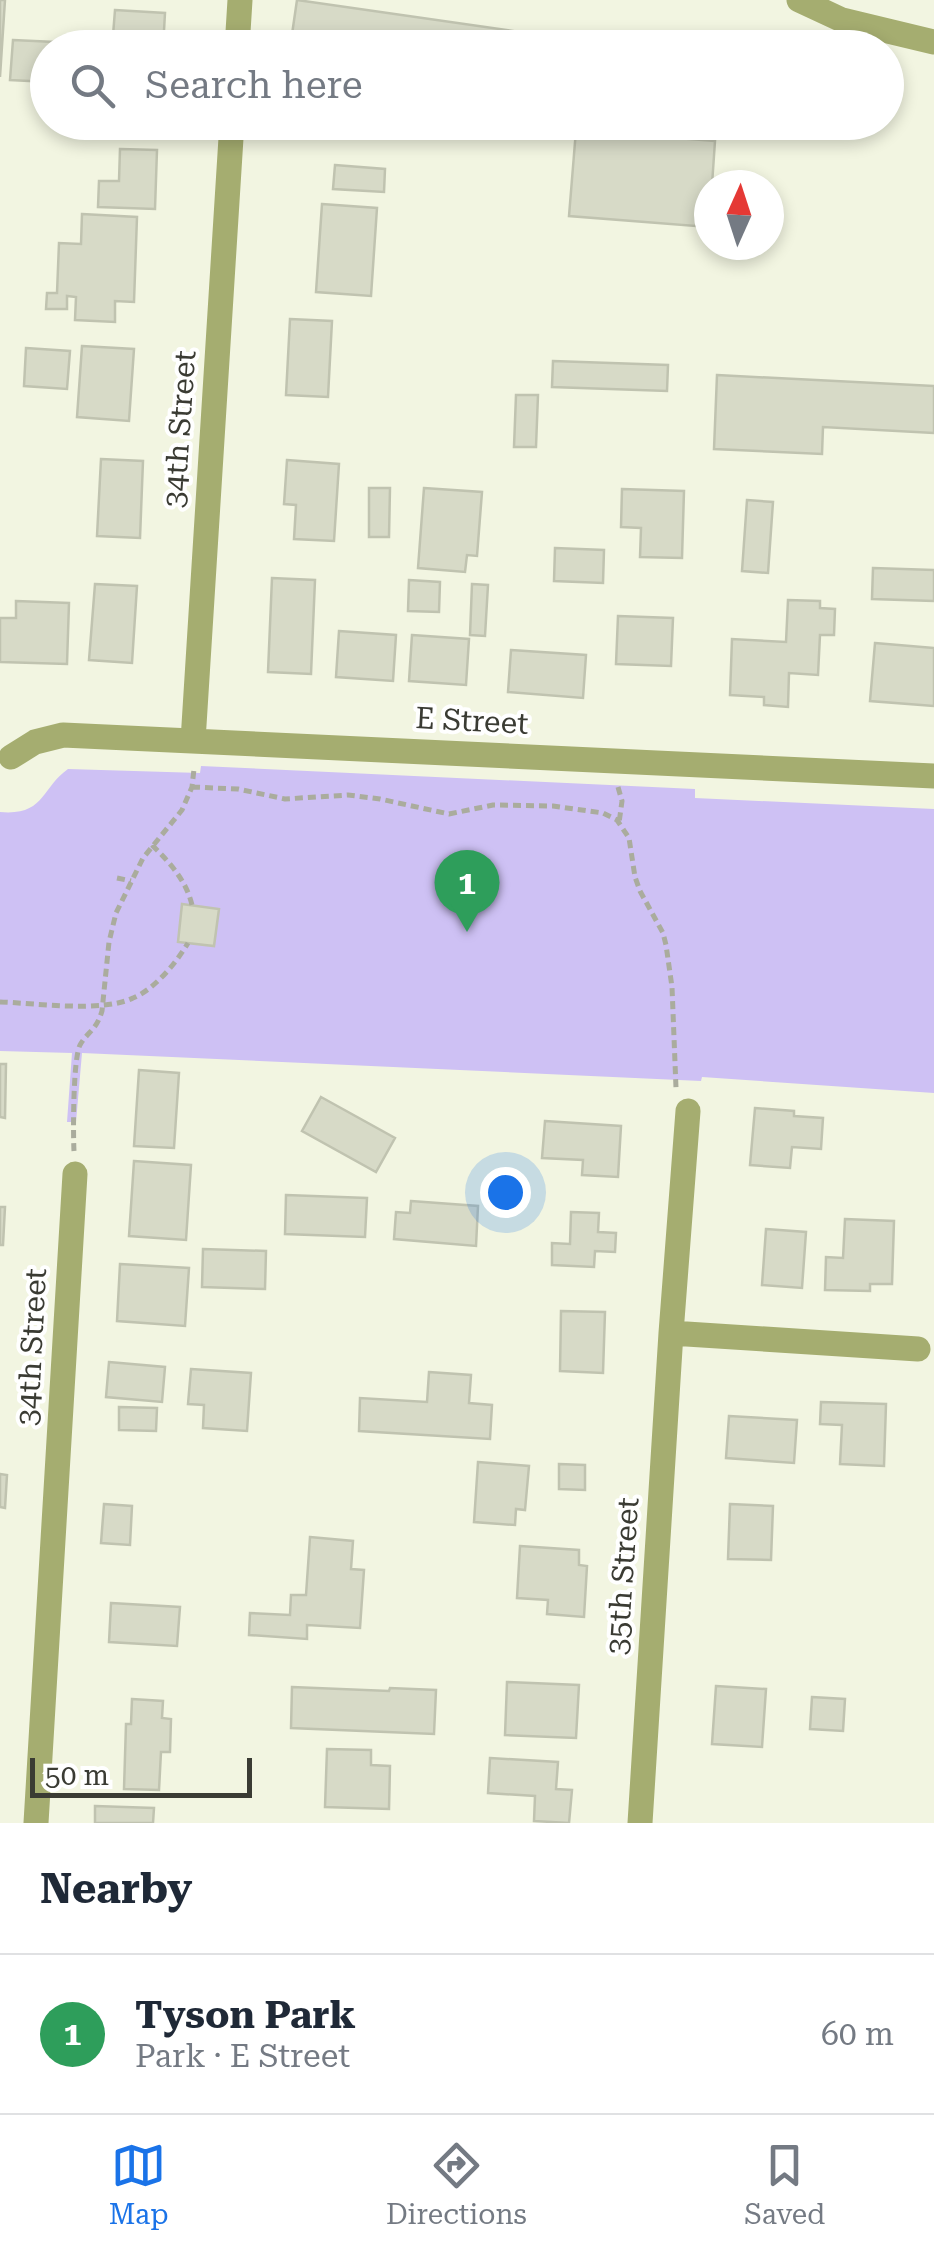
<!DOCTYPE html>
<html lang="en">
<head>
<meta charset="utf-8">
<style>
	:root { --surface:#fff; --page:#f6f6f7; --text:#1f2937; --muted:#747a83; --line:#e0e1e3; --accent:#1a73e8 }
	body { margin:0; font-family:"Roboto Serif",serif; background:var(--page); color:var(--text) }
	.compass { position:absolute; left:694px; top:170px; width:90px; height:90px; border-radius:50%; background:var(--surface); box-shadow:0 5px 15px #0003; rotate:3deg }
	.scale { position:absolute; left:30px; bottom:25px; width:222px; box-sizing:border-box; padding-left:10px; border:5px solid #3a3b33; border-top:0; font-size:28px; line-height:35px; white-space:nowrap; color:#3a3b33; -webkit-text-stroke:8px #fff; paint-order:stroke }
	.you { position:absolute; left:505px; top:1192px; width:35px; height:35px; margin:-25px; border:8px solid #fff; border-radius:50%; background:#1a73e8; box-shadow:0 0 0 15px #1a73e833 }
	.badge { display:grid; place-items:center; width:65px; height:65px; border-radius:50%; background:var(--accent); color:#fff; font-size:32px; font-weight:700 }
	.pin { position:absolute; translate:-50% -82px; filter:drop-shadow(0 2px 5px #0008) }
	.pin::after { content:''; position:absolute; top:52px; width:35px; height:30px; background:inherit; clip-path:polygon(0 0,100% 0,50% 100%) }
	.list { margin:0; padding:0; list-style:none }
	h2 { display:flex; justify-content:space-between; align-items:center; height:130px; margin:0; padding:0 40px; font-size:42px }
	h2 small { font-size:32px; font-weight:400; color:var(--muted) }
	.list li { display:grid; grid-template-columns:65px 1fr auto; gap:30px; align-items:center; box-sizing:border-box; height:160px; padding:0 40px; border-top:2px solid var(--line) }
	.list b { display:block; font-size:38px; white-space:nowrap }
	.list p { margin:0; font-size:32px; white-space:nowrap; color:var(--muted) }
	.list em { font-size:32px; font-style:normal; color:var(--muted) }
	.icon { flex:none; width:55px; height:55px; fill:none; stroke:currentColor; stroke-width:2; stroke-linecap:round; stroke-linejoin:round }
	.map { position:relative; flex:none; width:934px; height:1823px; overflow:hidden }
	.search { position:absolute; background:var(--surface); box-shadow:0 5px 15px #0003; left:30px; right:30px; top:30px; height:110px; display:flex; align-items:center; gap:25px; box-sizing:border-box; padding:0 35px; border-radius:55px; color:var(--muted); font-size:38px }
	.sheet { height:290px; background:var(--surface) }
	nav { display:flex; justify-content:space-around; align-items:center; box-sizing:border-box; height:140px; border-top:2px solid var(--line); background:var(--surface); font-size:28px; color:var(--muted) }
	nav a { display:grid; justify-items:center; gap:5px }
	nav .on { color:var(--accent) }
	.map>svg:first-child { display:block }
	.green { fill:#cec1f4 }
	.building { fill:#d7dac7; stroke:#c0c3b0; stroke-width:2.5 }
	.lines { fill:none; stroke-linecap:round; stroke-linejoin:round }
	.path { stroke:#aaac9d; stroke-width:5; stroke-dasharray:8 5; stroke-linecap:butt }
	.minor { stroke:#a5ad70; stroke-width:25 }
	.tertiary { stroke:#a5ad70; stroke-width:25 }
	.labels { text-anchor:middle; stroke-width:8; stroke-linejoin:round; paint-order:stroke }
	.street-label { font-size:30px; fill:#3a3b33; stroke:#fff }
</style>
</head>
<body>
<div class="map">
<svg width="934" height="1823" viewBox="0 0 934 1823">
	<rect width="100%" height="100%" fill="#f2f5e1"/>
	<path class="green" d="M 201,766 L 695,789 L 695,798 L 934,809 L 934,1093 L 702,1077 L 701,1081 L 82,1053 L 76,1122 L 67,1122 L 72,1053 L 0,1051 L 0,812 C 45,816 41,788 68,769 L 200,773 Z"/>
	<path class="building" d="M 0,0 L 5,0 L 0,77 Z
		M 297,0 L 513,31 L 510,48 L 290,48 Z
		M 115,10 L 165,13 L 163,48 L 112,48 Z
		M 13,40 L 76,43 L 75,48 L 48,48 L 48,82 L 10,80 Z
		M 605,122 L 654,122 L 653,133 L 605,130 Z
		M 576,130 L 715,141 L 712,185 L 709,185 L 708,227 L 569,216 Z
		M 120,149 L 157,150 L 155,209 L 98,207 L 99,181 L 119,181 Z
		M 335,165 L 385,169 L 384,192 L 333,189 Z
		M 322,204 L 377,208 L 371,296 L 316,292 Z
		M 82,214 L 137,217 L 134,302 L 115,301 L 115,322 L 75,320 L 76,297 L 67,296 L 67,309 L 46,309 L 47,293 L 57,293 L 59,243 L 81,244 Z
		M 290,319 L 332,321 L 328,397 L 286,395 Z
		M 82,346 L 134,349 L 129,421 L 77,417 Z
		M 26,348 L 70,351 L 67,389 L 24,386 Z
		M 553,361 L 668,365 L 667,391 L 552,387 Z
		M 717,375 L 934,386 L 934,433 L 823,427 L 822,454 L 714,449 Z
		M 516,395 L 538,395 L 536,447 L 514,447 Z
		M 101,459 L 143,461 L 140,538 L 97,536 Z
		M 287,460 L 339,464 L 334,541 L 294,539 L 296,505 L 284,504 Z
		M 369,488 L 390,488 L 389,537 L 369,537 Z
		M 424,488 L 482,492 L 477,556 L 467,555 L 465,572 L 418,568 Z
		M 622,489 L 684,491 L 682,558 L 640,557 L 641,528 L 621,527 Z
		M 747,500 L 773,502 L 768,573 L 742,571 Z
		M 555,548 L 604,550 L 603,583 L 554,581 Z
		M 873,568 L 934,570 L 934,601 L 872,599 Z
		M 272,578 L 315,580 L 311,674 L 268,672 Z
		M 409,580 L 440,582 L 439,612 L 408,611 Z
		M 95,584 L 137,586 L 132,663 L 89,660 Z
		M 472,584 L 488,585 L 485,636 L 470,635 Z
		M 788,600 L 820,601 L 820,608 L 835,609 L 834,635 L 820,635 L 818,675 L 789,673 L 788,707 L 764,705 L 764,697 L 730,695 L 732,639 L 786,642 Z
		M 16,601 L 69,603 L 67,664 L 0,662 L 0,618 L 16,618 Z
		M 618,616 L 673,618 L 671,666 L 616,664 Z
		M 339,631 L 396,635 L 393,681 L 336,677 Z
		M 412,635 L 469,639 L 466,685 L 409,681 Z
		M 875,643 L 934,648 L 934,706 L 870,701 Z
		M 511,650 L 586,655 L 583,698 L 508,692 Z
		M 182,904 L 219,909 L 214,946 L 178,942 Z
		M 0,1064 L 6,1064 L 5,1118 L 0,1117 Z
		M 139,1070 L 179,1073 L 174,1148 L 134,1146 Z
		M 321,1097 L 395,1138 L 376,1172 L 302,1131 Z
		M 755,1108 L 794,1111 L 794,1116 L 823,1118 L 821,1149 L 792,1147 L 790,1168 L 750,1165 Z
		M 545,1121 L 621,1126 L 618,1177 L 582,1175 L 583,1160 L 542,1158 Z
		M 134,1161 L 191,1165 L 186,1240 L 129,1236 Z
		M 286,1195 L 367,1198 L 365,1237 L 285,1234 Z
		M 411,1201 L 478,1206 L 476,1246 L 394,1239 L 396,1212 L 410,1213 Z
		M 0,1207 L 5,1207 L 3,1245 L 0,1245 Z
		M 571,1212 L 599,1213 L 598,1232 L 616,1233 L 615,1252 L 595,1251 L 594,1267 L 552,1265 L 552,1243 L 570,1244 Z
		M 845,1219 L 894,1221 L 892,1284 L 870,1284 L 870,1291 L 825,1290 L 826,1257 L 843,1258 Z
		M 766,1229 L 806,1232 L 802,1288 L 762,1285 Z
		M 203,1249 L 266,1251 L 265,1289 L 202,1287 Z
		M 120,1264 L 189,1268 L 185,1326 L 117,1321 Z
		M 561,1311 L 605,1312 L 603,1373 L 560,1371 Z
		M 109,1362 L 165,1367 L 162,1402 L 106,1397 Z
		M 191,1369 L 251,1373 L 247,1431 L 203,1428 L 204,1405 L 188,1404 Z
		M 429,1372 L 471,1375 L 469,1403 L 492,1405 L 490,1439 L 359,1431 L 360,1398 L 427,1402 Z
		M 821,1402 L 886,1404 L 884,1466 L 840,1464 L 842,1425 L 820,1424 Z
		M 119,1407 L 157,1408 L 156,1431 L 119,1430 Z
		M 729,1416 L 797,1420 L 794,1463 L 726,1458 Z
		M 478,1462 L 529,1466 L 525,1510 L 516,1509 L 515,1525 L 474,1522 Z
		M 559,1464 L 585,1465 L 585,1490 L 559,1489 Z
		M 0,1474 L 7,1475 L 5,1508 L 0,1507 Z
		M 104,1504 L 132,1506 L 130,1545 L 101,1543 Z
		M 730,1504 L 773,1506 L 771,1560 L 728,1559 Z
		M 310,1537 L 353,1541 L 351,1569 L 364,1570 L 360,1628 L 307,1625 L 307,1639 L 249,1635 L 250,1613 L 290,1615 L 291,1595 L 306,1595 Z
		M 520,1546 L 579,1550 L 579,1565 L 587,1566 L 584,1617 L 547,1614 L 548,1600 L 517,1598 Z
		M 111,1603 L 180,1607 L 177,1646 L 109,1642 Z
		M 507,1682 L 579,1685 L 576,1738 L 505,1735 Z
		M 716,1686 L 766,1689 L 762,1747 L 712,1744 Z
		M 292,1687 L 389,1691 L 390,1688 L 436,1690 L 434,1734 L 291,1728 Z
		M 812,1697 L 845,1699 L 843,1731 L 810,1729 Z
		M 132,1699 L 163,1701 L 162,1718 L 171,1719 L 170,1752 L 161,1752 L 159,1790 L 124,1789 L 126,1724 L 131,1724 Z
		M 327,1749 L 371,1750 L 371,1765 L 390,1766 L 389,1809 L 325,1807 Z
		M 490,1758 L 558,1762 L 556,1789 L 572,1790 L 569,1823 L 534,1821 L 535,1796 L 488,1793 Z
		M 95,1806 L 154,1808 L 153,1823 L 95,1823 Z"/>
	<g class="lines">
		<path class="path" d="M 192,787 L 238,789 L 285,799 L 348,795 L 380,799 L 449,814 L 493,805 L 553,806 L 603,813 L 617,820 L 629,838 L 635,877 L 640,891 L 663,933 L 666,945 L 672,987 L 676,1088
			M 618,787 L 622,801 L 619,823
			M 152,845 C 170,863 186,880 192,905
			M 117,878 L 131,881
			M 0,1002 C 36,1003 102,1013 133,998 C 155,989 176,963 188,943
			M 74,1151 C 73,1133 73,1059 80,1045 C 88,1031 96,1031 102,1011 L 109,942 L 116,913 L 143,858 L 182,810 L 192,787 L 194,769"/>
		<path class="minor" d="M 237,48 L 240,0
			M 193,741 L 232,122
			M 11,757 L 35,742 L 63,735 L 934,776
			M 671,1333 L 918,1349
			M 36,1823 L 75,1174
			M 640,1823 L 671,1333 L 688,1111"/>
		<path class="tertiary" d="M 799,0 L 842,20 L 934,42"/>
	</g>
	<g class="labels">
		<g class="street-label">
			<text transform="translate(180 429) rotate(-86)" y="10">34th Street</text>
			<text transform="translate(472 721) rotate(3)" y="10">E Street</text>
			<text transform="translate(32 1347) rotate(-87)" y="10">34th Street</text>
			<text transform="translate(623 1576) rotate(-86)" y="10">35th Street</text>
		</g>
	</g>
</svg>
<svg class="compass" viewBox="-18 -18 36 36"><path d="M0-13l5 13h-10z" fill="#e53935"/><path d="M0 13l5-13h-10z" fill="#747a83"/></svg>
<div class="scale">50 m</div>
<div class="you"></div>
<div class="pin badge" style="left:467px;top:932px;background:#2e9e5b">1</div>
<div class="search"><svg class="icon" aria-label="search" viewBox="0 0 24 24"><circle cx="10" cy="10" r="6"/><path d="M15 15l6 6"/></svg>Search here</div>
</div>
<section class="sheet">
<h2>Nearby<small></small></h2>
<ul class="list">
<li><span class="badge" style="background:#2e9e5b">1</span><div><b>Tyson Park</b><p>Park · E Street</p></div><em>60 m</em></li>
</ul>
</section>
<nav>
<a class="on"><svg class="icon" aria-label="map" viewBox="0 0 24 24"><path d="M3 6l6-2 6 2 6-2v14l-6 2-6-2-6 2zM9 4v14M15 6v14"/></svg>Map</a>
<a><svg class="icon" aria-label="directions" viewBox="0 0 24 24"><path d="M12 3l9 9-9 9-9-9zM9 14v-3h6M13 9l2 2-2 2"/></svg>Directions</a>
<a><svg class="icon" aria-label="saved" viewBox="0 0 24 24"><path d="M7 4h10v16l-5-4-5 4z"/></svg>Saved</a>
</nav>
</body>
</html>
